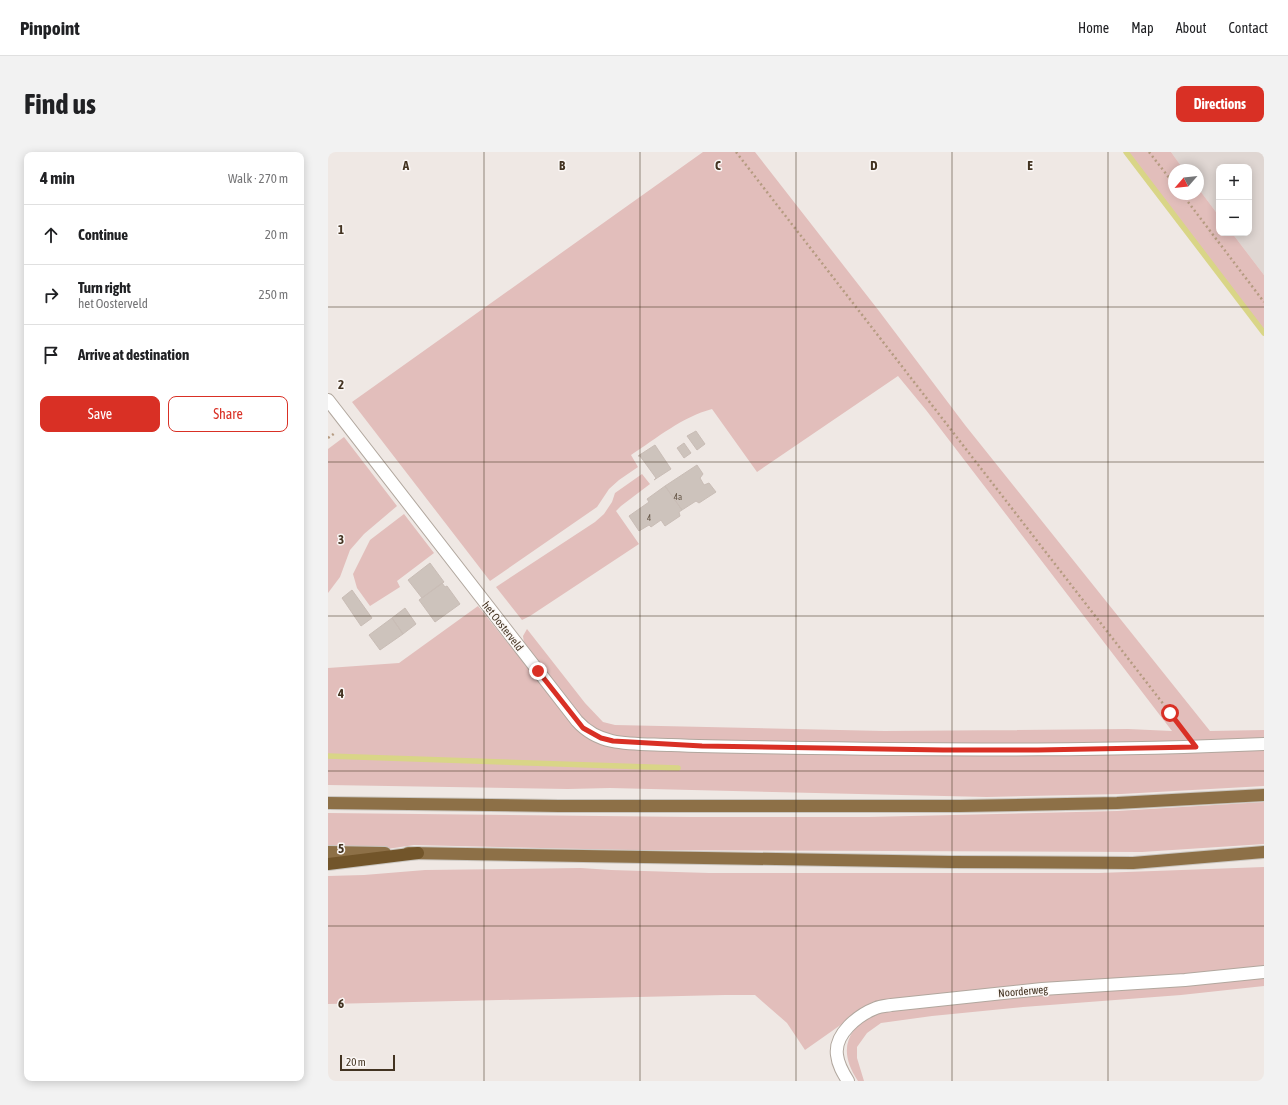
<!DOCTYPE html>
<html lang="en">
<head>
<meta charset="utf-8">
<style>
	:root { --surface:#fff; --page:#f2f2f2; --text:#202124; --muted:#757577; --line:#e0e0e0; --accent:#d93025 }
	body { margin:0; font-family:"Asap Condensed",sans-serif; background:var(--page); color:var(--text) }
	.controls { position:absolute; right:12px; top:12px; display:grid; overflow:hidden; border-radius:8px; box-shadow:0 2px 10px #0003 }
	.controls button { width:36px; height:36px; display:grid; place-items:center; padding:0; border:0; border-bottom:1px solid var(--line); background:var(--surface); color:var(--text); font:20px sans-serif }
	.compass { position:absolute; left:840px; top:12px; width:36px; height:36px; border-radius:50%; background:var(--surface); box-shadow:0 2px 10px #0003; rotate:242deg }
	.scale { position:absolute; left:12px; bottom:10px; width:55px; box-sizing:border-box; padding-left:4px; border:2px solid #433321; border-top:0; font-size:11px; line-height:14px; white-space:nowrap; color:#433321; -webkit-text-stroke:3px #fbf7f5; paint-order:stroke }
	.stop { position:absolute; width:12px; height:12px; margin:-9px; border:3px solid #d93025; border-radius:50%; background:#fff }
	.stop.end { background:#d93025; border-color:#fff; box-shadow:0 1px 4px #0008 }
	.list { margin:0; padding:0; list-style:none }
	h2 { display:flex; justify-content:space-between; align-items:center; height:52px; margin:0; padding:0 16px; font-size:17px }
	h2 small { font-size:13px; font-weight:400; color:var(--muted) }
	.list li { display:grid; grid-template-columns:26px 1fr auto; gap:12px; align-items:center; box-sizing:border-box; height:60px; padding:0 16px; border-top:1px solid var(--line) }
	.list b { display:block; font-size:15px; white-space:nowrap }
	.list p { margin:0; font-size:13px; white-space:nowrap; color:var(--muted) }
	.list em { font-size:13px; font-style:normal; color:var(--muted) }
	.actions { display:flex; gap:8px; padding:12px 16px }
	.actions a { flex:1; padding:9px 0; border:1px solid var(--accent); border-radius:8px; text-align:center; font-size:14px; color:var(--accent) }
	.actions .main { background:var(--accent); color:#fff }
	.icon { flex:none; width:22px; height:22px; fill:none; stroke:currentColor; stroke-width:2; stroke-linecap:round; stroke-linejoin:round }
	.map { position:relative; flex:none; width:936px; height:929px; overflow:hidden; border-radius:8px }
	header { display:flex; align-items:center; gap:24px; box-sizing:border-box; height:56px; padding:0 20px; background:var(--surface); border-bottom:1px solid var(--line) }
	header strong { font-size:19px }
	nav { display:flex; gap:22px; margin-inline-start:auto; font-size:14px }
	.intro { display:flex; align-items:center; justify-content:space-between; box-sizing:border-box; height:96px; padding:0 24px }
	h1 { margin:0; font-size:28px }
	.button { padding:10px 18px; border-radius:8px; background:var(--accent); color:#fff; font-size:14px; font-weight:700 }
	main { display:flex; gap:24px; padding:0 24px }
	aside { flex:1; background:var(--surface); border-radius:8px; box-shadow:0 2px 10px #0003 }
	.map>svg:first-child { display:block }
	.built { fill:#dfd6d2 }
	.green { fill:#e2bebb }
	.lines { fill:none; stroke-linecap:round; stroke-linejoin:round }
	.stream { stroke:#d9d587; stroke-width:5.5 }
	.building { fill:#cdc3bc; stroke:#c9bdb6 }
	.minor-casing { stroke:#b1a79e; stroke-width:14 }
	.trunk-casing { stroke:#cac6c1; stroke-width:14 }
	.motorway-casing { stroke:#cac6c1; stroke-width:14 }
	.path { stroke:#b59b81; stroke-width:2.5; stroke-dasharray:2 3; stroke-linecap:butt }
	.minor { stroke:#fff; stroke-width:12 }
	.trunk { stroke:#8d7047; stroke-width:12 }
	.motorway { stroke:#72552a; stroke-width:12 }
	.route { stroke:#d93025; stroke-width:5 }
	.grid { fill:none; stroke:#433321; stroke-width:1; stroke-opacity:0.55 }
	.labels { text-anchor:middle; stroke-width:3; stroke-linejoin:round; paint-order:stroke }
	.number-label { font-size:9px; fill:#665748 }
	.street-label { font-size:11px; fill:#433321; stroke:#fbf7f5 }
	.grid-label { font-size:13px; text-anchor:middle; font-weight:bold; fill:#433321; stroke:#fbf7f5; stroke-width:3; stroke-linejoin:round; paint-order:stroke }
</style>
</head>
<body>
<header>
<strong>Pinpoint</strong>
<nav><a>Home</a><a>Map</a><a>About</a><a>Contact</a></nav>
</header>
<div class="intro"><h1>Find us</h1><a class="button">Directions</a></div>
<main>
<aside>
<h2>4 min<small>Walk · 270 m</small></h2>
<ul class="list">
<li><svg class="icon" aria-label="ahead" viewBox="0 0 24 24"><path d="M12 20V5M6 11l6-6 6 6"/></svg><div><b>Continue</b></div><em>20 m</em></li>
<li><svg class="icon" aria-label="right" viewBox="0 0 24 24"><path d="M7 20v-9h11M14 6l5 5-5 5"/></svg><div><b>Turn right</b><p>het Oosterveld</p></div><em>250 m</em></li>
<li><svg class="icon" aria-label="arrive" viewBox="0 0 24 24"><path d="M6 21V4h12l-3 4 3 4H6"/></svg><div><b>Arrive at destination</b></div></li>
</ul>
<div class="actions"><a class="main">Save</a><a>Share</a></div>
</aside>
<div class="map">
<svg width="936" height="929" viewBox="0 0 936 929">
	<rect width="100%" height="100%" fill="#efe8e4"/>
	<path class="built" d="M 843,0 L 936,0 L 936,123 L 904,81 L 921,81 L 921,15 L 891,15 L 891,64 L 870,36 L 870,18 L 856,18 Z"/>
	<path class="green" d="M 375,0 L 427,0 L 551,159 L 637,273 L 882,579 L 936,578 L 936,588 L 827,591 L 614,592 L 380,589 L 285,584 L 264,576 L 255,568 L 196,491 L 195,484 L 199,477 L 257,551 L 275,570 L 287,573 L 556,579 L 800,577 L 844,579 L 598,258 L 570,224 L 429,320 L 384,257 C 354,265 329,286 303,303 L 310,315 L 291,328 L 281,337 L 269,355 L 162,429 L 24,250 Z
		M 798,0 L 843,0 L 856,18 L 846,18 L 846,42 L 870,42 L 870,36 L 891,64 L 891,81 L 904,81 L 936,123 L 936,180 Z
		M 16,285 L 69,354 L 36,382 L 22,398 L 12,425 L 0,441 L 0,297 Z
		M 314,322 L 322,332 L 293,354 L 288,359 L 311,392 L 202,464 L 194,468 L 168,435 L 267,370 L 276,362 L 284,350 L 287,341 Z
		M 76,362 L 106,401 L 69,429 L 72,435 L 42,454 L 29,436 L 25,422 L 42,388 Z
		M 150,454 L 250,578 L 267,590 L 281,594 L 559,603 L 682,603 L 936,598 L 936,634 L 793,642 L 659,645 L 282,636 L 240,637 L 0,633 L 0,516 L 71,511 Z
		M 936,650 L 936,692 L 814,700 L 300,698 L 86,693 L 59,697 L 0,696 L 0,661 L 363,665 L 541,665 L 789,659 Z
		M 936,715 L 936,815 L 541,853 L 477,898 L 459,871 L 427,843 L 397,843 L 0,852 L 0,724 L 36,723 L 97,718 L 253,716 L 283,718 L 381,721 L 771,721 Z
		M 936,825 L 936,834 L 853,843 L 695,855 L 604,864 L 553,871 L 539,881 L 529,895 L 529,906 L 536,929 L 530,929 C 507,895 521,870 559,859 L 677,846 Z"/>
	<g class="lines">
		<path class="stream" d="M 798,0 L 936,181
			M 0,604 L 350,616"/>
	</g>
	<path class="building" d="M 368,279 L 377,292 L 369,298 L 359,284 Z
		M 356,291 L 363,301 L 356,306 L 349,296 Z
		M 327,293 L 343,317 L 326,328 L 328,326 L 312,304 L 310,304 Z
		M 369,313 L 375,322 L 372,326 L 376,333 L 381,331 L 388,340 L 371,351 L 368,349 L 354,358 L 337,334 Z
		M 337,334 L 354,358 L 351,360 L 352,364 L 337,374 L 333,368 L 323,375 L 321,373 L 311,379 L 301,364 L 321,350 L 319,347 Z
		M 102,411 L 116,430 L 94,446 L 80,428 Z
		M 114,431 L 117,435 L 119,434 L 132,452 L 107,470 L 91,448 Z
		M 24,438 L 44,466 L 33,474 L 14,446 Z
		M 77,456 L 88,472 L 75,482 L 64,466 Z
		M 64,466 L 75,482 L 52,498 L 41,483 Z"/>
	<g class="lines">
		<defs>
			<path id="minor" d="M 0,248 L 249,569 C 258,579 270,586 284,589 C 303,593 324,592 343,593 C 390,595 436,595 483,596 C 634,598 785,599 936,592
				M 520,929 C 515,921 510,913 509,903 C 506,882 530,863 548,856 C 553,854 558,854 563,853 L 714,837 L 857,828 L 936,820"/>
			<path id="trunk" d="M 0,651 L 231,654 L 632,654 L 789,651 L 936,643
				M 0,700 L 57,701
				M 80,701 L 623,710 L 805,711 L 936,700"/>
			<path id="motorway" d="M 0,712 L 90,701"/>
		</defs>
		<use href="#minor" class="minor-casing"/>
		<use href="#trunk" class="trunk-casing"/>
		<use href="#motorway" class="motorway-casing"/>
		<path class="path" d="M 408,0 L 857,580
			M 821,0 L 846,32
			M 854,42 L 936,150
			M 0,286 L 7,281"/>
		<use href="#minor" class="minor"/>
		<use href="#trunk" class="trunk"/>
		<use href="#motorway" class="motorway"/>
	</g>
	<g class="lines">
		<path class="route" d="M 210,519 L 255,576 L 273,586 L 285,589 L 374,594 L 615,598 L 710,598 L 868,595 L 842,561"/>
	</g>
	<path class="grid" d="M 156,0 L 156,929M 312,0 L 312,929M 468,0 L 468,929M 624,0 L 624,929M 780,0 L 780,929M 0,155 L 936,155M 0,310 L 936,310M 0,464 L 936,464M 0,619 L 936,619M 0,774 L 936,774"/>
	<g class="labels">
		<g class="number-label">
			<text x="350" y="348">4a</text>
			<text x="321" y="369">4</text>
		</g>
		<g class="street-label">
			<text transform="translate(175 474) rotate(52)" y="4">het Oosterveld</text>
			<text transform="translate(695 839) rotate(-5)" y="4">Noorderweg</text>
		</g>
	</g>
	<g class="grid-label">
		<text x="78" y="18">A</text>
		<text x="234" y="18">B</text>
		<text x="390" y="18">C</text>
		<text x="546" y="18">D</text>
		<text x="702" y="18">E</text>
		<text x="13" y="82">1</text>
		<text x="13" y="237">2</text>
		<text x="13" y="392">3</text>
		<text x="13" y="546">4</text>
		<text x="13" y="701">5</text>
		<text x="13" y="856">6</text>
	</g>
</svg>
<div class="controls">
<button>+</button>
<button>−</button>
</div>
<svg class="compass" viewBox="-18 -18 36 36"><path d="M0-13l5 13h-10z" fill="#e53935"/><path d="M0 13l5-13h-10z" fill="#757577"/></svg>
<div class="scale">20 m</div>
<div class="stop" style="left:842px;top:561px"></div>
<div class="stop end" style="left:210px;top:519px"></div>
</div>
</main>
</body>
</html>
